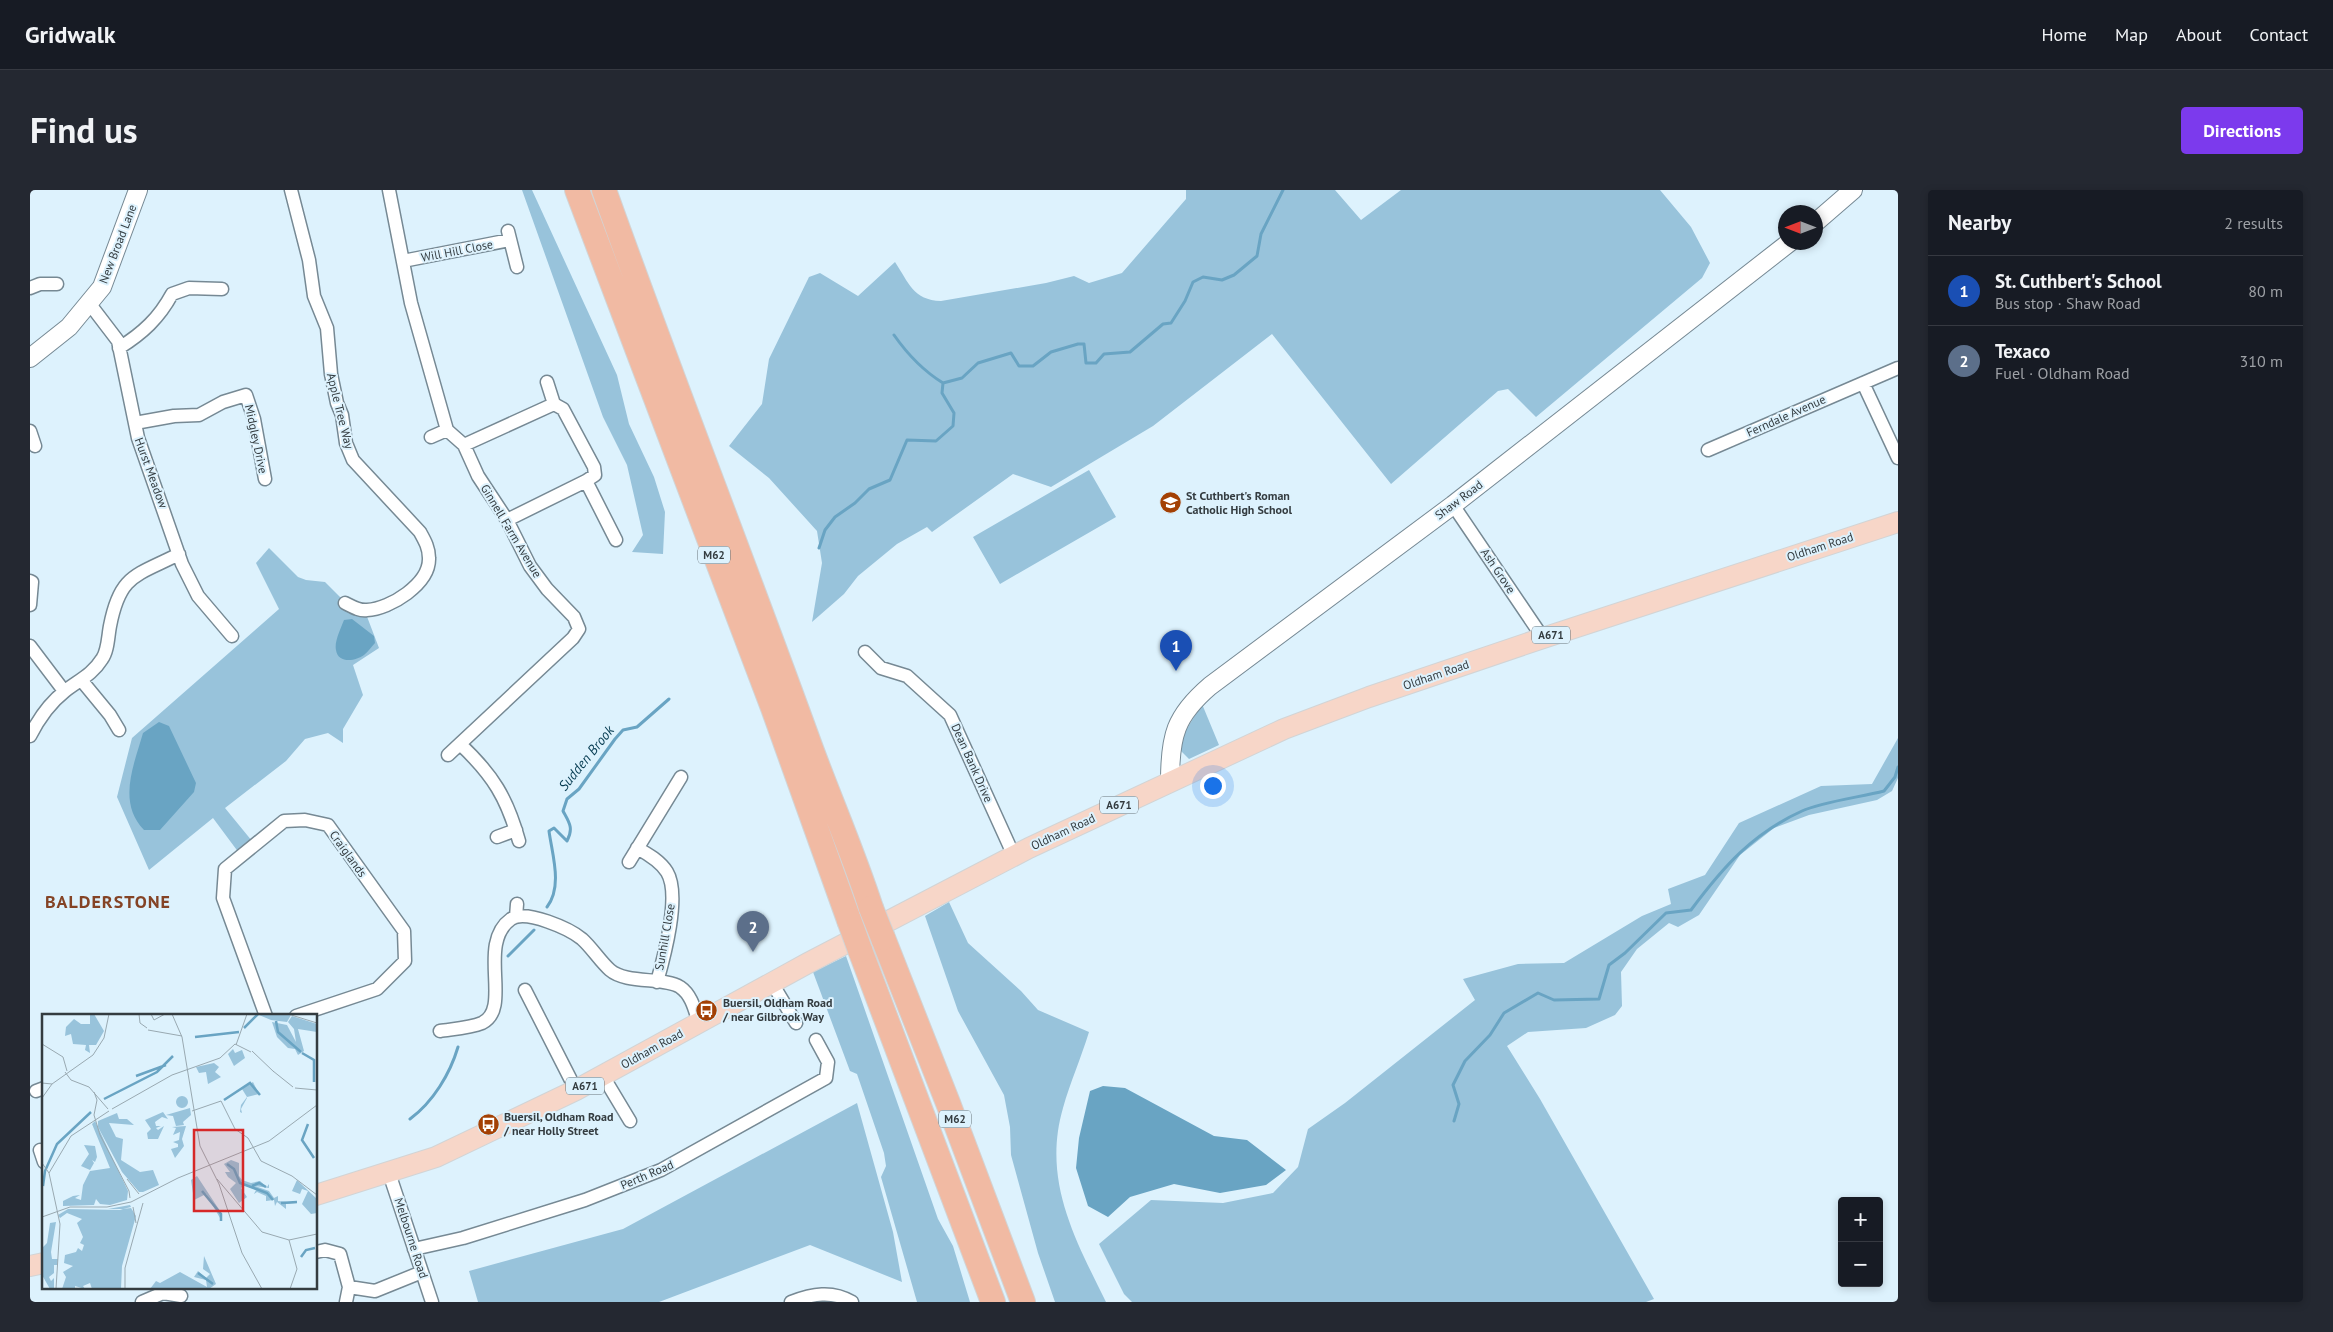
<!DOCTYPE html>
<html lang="en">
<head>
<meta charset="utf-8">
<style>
	:root { --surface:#171b24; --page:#242831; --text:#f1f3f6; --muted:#9ea1a6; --line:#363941; --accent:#7c3aed }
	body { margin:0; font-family:"PT Sans",sans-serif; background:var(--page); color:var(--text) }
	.controls { position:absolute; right:15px; bottom:15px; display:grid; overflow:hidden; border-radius:5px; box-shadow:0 2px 8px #0003 }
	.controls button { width:45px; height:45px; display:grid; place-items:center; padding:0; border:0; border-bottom:1px solid var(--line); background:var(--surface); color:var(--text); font:25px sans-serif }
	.compass { position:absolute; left:1748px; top:15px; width:45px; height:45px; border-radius:50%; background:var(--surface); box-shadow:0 2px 8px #0003; rotate:270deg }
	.you { position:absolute; left:1182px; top:595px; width:18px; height:18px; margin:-12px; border:4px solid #fff; border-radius:50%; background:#1a73e8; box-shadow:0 0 0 8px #1a73e833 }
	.badge { display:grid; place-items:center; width:32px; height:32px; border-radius:50%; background:var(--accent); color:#fff; font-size:16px; font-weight:700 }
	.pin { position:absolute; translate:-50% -41px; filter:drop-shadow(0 1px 2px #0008) }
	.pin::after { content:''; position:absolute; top:26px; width:18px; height:15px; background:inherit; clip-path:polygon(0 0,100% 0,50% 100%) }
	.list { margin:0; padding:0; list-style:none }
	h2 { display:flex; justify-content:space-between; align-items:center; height:65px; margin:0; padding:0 20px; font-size:21px }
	h2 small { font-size:16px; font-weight:400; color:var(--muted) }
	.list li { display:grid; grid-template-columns:32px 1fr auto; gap:15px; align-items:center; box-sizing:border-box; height:70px; padding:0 20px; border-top:1px solid var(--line) }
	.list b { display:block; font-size:19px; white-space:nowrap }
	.list p { margin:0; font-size:16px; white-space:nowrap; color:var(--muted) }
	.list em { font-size:16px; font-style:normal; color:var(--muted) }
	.map { position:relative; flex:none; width:1868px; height:1112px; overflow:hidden; border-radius:5px }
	header { display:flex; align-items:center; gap:30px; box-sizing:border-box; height:70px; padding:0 25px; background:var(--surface); border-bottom:1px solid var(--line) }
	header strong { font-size:24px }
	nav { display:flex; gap:28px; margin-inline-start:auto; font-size:18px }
	.intro { display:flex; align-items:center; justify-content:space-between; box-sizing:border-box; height:120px; padding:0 30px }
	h1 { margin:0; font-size:35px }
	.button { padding:12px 22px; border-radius:5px; background:var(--accent); color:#fff; font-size:18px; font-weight:700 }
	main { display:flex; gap:30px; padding:0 30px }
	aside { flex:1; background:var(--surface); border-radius:5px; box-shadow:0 2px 8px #0003 }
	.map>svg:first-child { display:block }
	.green { fill:#98c3db }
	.water { fill:#69a4c3 }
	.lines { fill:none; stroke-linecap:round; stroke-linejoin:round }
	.stream { stroke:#69a4c3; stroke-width:3 }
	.street-casing { stroke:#768994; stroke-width:15 }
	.secondary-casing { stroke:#768994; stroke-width:20 }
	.primary-casing { stroke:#d2d4d5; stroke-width:22 }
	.highway-casing { stroke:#d2d4d5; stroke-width:26 }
	.street { stroke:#fff; stroke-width:12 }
	.secondary { stroke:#fff; stroke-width:18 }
	.primary { stroke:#f7d6c8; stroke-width:20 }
	.highway { stroke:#f1baa3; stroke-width:24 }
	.highway-bridge-casing { stroke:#d2d4d5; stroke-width:26; stroke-linecap:butt }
	.highway-bridge { stroke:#f1baa3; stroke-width:24 }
	.labels { text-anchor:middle; stroke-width:4; stroke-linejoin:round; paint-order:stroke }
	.shield { fill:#ddf2fd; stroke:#677379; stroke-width:1 }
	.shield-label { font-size:11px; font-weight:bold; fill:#343c40 }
	.street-label { font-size:12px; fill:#343c40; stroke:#ddf2fd }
	.poi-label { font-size:12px; font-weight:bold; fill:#343c40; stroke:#ddf2fd; text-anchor:start }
	.water-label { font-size:14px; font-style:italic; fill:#073c52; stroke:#ddf2fd }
	.district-label { font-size:18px; font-weight:bold; letter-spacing:1px; fill:#844325; stroke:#ddf2fd }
	.inset-river { fill:none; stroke:#69a4c3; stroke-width:2.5 }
	.inset-road { fill:none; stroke:#99a9b1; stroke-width:1 }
	.view { fill:#d62828; fill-opacity:0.15; stroke:#d62828; stroke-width:2.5 }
	.inset-edge { fill:none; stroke:#343c40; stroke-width:2.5 }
</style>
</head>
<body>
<header>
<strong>Gridwalk</strong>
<nav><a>Home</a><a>Map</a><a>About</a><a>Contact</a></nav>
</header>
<div class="intro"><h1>Find us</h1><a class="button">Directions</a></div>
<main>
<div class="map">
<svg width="1868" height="1112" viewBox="0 0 1868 1112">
	<rect width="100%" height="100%" fill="#ddf2fd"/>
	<path class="green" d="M 492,0 L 502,0 L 587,185 L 599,234 L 624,287 L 635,322 L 633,364 L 602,362 L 613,345 L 597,275 L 573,227 Z
		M 1156,0 L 1305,0 L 1331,30 L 1371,0 L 1630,0 L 1661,37 L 1680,73 L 1672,88 L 1506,227 L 1478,199 L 1468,201 L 1361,294 L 1242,144 L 1123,236 L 1021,297 L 983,284 L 902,342 L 897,337 L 867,354 L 828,386 L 814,404 L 782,432 L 792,373 L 787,341 L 739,288 L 699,256 L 732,214 L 739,169 L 779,87 L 790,83 L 828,106 L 865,72 C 879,93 883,110 911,111 L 1016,93 L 1044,86 L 1059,93 L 1092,83 L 1156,9 Z
		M 1059,280 L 1086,327 L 970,394 L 943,347 Z
		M 239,358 L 268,387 L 276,390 L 295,392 L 324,421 L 336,424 L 349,458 L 323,475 L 333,505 L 313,539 L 313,553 L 298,543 L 275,549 L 256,571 L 195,618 L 222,651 L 209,663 L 183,628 L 119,680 L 87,607 L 102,548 L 249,419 L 226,373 Z
		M 1172,514 L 1189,555 L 1159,569 L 1151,561 L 1150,550 Z
		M 1868,548 L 1868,588 L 1862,601 L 1847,610 L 1779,625 L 1744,638 L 1710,665 L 1669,725 L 1648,737 L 1639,733 L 1607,759 L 1591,782 L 1592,816 L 1585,825 L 1556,838 L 1498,842 L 1477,856 L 1510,909 L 1624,1109 L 1616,1112 L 1102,1112 L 1094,1104 L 1069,1054 L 1121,1010 L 1193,1013 L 1243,1003 L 1268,977 L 1278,939 L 1315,913 L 1445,810 L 1433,789 L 1488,774 L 1534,773 L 1612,726 L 1641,714 L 1638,699 L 1675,685 L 1709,633 L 1791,596 L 1842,594 Z
		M 919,712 L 938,753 L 991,801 L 1008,820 L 1059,842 C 1051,868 1040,893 1033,918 C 1012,990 1045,1049 1076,1112 L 1025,1112 L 1008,1063 L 981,965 L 980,937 L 974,905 L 928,821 L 895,726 Z
		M 816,766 L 908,1029 L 923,1056 L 940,1112 L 887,1112 L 851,987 L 856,976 L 854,963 L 827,884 L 820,881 L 783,782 Z
		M 827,913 L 863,1042 L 872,1092 L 780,1055 L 629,1112 L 448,1112 L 439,1081 L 593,1039 Z"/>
	<path class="water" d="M 322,429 L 344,446 L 345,453 C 342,456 338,462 334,465 C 326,471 308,474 306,460 C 304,452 311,438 314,430 Z
		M 129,532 L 139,536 L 166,593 L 164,602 L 130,640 L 114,640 C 87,612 104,575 113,543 Z
		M 1073,896 L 1095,898 L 1184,946 L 1217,950 L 1256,980 L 1236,995 L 1190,1003 L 1144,994 L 1100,1007 L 1078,1027 L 1058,1016 L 1046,978 L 1049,948 L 1060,901 Z"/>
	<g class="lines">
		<path class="stream" d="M 864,145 C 878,165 892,180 913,193
			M 789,358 L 795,340 L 805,327 L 825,313 L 839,299 L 860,290 L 877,250 L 906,251 L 923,236 L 924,223 L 912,203 L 913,193 L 932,188 L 948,173 L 981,163 L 989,176 L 1003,176 L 1021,162 L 1048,154 L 1054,154 L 1056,173 L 1066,173 L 1074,164 L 1100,162 L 1133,134 L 1141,133 L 1155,111 L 1163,92 L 1173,87 L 1192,90 L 1204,85 L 1227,66 L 1231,44 L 1253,0
			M 517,717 C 533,696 522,664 519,641 L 524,638 L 537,651 C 544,638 539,632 533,621 L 537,609 L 549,599 L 585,549 L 593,540 L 607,537 L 639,509
			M 478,766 L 504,740
			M 380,929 C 403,912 420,884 428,857
			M 1424,931 L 1429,914 L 1423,895 L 1435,871 L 1460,845 L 1474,823 L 1508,803 L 1524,810 L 1569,809 L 1579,775 L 1595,763 L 1636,723 L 1661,720 C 1693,677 1723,643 1772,621 C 1791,612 1831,607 1854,601 L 1865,587 L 1868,577"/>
		<defs>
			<path id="street" d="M 261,0 L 279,70 L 284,106 L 297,138 L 301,184 L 307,213 L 312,225 L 316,253 L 323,270 L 390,342 C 395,351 399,358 399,368 C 400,394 360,419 337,420 C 329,421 323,417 315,413
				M 359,0 L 381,113 L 417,240 L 434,255 L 448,286 L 477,330 L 500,376 L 517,399 L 544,427 L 549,439 L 543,448 L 418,565
				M 478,41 L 487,77
				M 373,71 L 480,50
				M 0,98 L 10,94 L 27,94
				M 59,113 L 88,151 L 108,248 L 152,374 L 168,406 L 202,446
				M 89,158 C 113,143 129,128 142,104 L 159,98 L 192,99
				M 1833,193 L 1868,268
				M 105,233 L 144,226 L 169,225 L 193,212 L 216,205 L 224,229 L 235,289
				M 0,241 L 5,256
				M 401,247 L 417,240
				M 434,255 L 524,214
				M 1678,260 L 1868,178
				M 556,291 L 586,350
				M 1423,315 L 1513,448
				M 477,330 L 556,291 L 565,285 L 564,277 L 533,219 L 524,214 L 517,192
				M 0,391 L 2,392 L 0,415
				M 0,456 L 34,501
				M 835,462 L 851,478 L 877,486 L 920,525 L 984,666
				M 52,491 L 80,525 L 89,540
				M 0,546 C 8,530 21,512 35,501 C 49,490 62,485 72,469 C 78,461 78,446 80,436 C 90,384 106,386 149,364
				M 430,554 C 463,585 477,608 489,651
				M 467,647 L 486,640
				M 607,658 C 618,664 630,671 637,682 C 651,705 634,767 627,792
				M 599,672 L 651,587
				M 486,727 L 487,714
				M 742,793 L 766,833
				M 495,800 L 546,900
				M 236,826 L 193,708 L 195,679 L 254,631 L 275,630 L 298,635 L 374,741 L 375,771 L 347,799 L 266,826
				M 410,841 C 423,839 440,838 452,833 C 483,818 446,754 481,729 C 496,719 540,739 552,749 C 562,758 570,771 580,780 C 596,794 634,787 650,797 C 662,805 665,821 669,833
				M 573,886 L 600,931
				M 6,901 L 14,898
				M 10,960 L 14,972
				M 359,983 L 402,1112
				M 384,1059 L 433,1048 L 555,1010 L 631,980 L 796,888 L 798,872 L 786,850
				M 286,1062 L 295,1060 L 310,1064 L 319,1097 L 345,1101 L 392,1082
				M 112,1112 L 133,1103 L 151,1106
				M 316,1112 L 319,1097
				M 761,1112 C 782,1104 802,1100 822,1112"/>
			<path id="secondary" d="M 1786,32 L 1823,0
				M 0,168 L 39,137 L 72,97 L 108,0
				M 1140,591 C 1140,546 1145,526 1180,496 L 1423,315 L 1760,52"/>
			<path id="primary" d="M 286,1005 L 406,967 L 546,900 L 778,773 L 999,658 L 1254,539 L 1339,507 L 1513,448 L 1868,332
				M 0,1076 L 14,1073"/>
			<path id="highway" d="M 547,0 L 743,518 L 819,730
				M 574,0 C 640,185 712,368 779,553 C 799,608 823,662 841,718
				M 853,748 L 918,913 L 993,1112
				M 830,760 L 963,1112"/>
		</defs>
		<use href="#street" class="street-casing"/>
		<use href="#secondary" class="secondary-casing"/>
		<use href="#primary" class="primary-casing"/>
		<use href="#highway" class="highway-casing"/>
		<use href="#street" class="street"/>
		<use href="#secondary" class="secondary"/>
		<use href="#primary" class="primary"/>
		<use href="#highway" class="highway"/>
		<defs>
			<path id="highway-bridge" d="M 841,718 L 853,748
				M 819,730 L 830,760"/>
		</defs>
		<use href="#highway-bridge" class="highway-bridge-casing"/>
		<use href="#highway-bridge" class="highway-bridge"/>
	</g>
	<defs>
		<symbol id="school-disc" viewBox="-11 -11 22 22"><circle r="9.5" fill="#a34004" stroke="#ddf2fd"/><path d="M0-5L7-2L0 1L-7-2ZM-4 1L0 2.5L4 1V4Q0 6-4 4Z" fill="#fff"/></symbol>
		<symbol id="bus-disc" viewBox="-11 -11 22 22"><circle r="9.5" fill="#a34004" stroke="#ddf2fd"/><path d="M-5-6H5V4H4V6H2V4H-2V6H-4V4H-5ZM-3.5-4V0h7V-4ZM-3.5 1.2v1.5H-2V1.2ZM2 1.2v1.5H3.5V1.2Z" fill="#fff"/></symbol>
	</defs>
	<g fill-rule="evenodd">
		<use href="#school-disc" x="1128" y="300" width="25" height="25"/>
		<use href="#bus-disc" x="664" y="808" width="25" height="25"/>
		<use href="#bus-disc" x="446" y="922" width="25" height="25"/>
	</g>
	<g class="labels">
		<g class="shield">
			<rect x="668" y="356.5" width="32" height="17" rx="4"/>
			<rect x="1502" y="436.5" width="38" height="17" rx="4"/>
			<rect x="1070" y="606.5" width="38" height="17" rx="4"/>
			<rect x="536" y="887.5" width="38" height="17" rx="4"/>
			<rect x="909" y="920.5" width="32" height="17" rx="4"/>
		</g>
		<g class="shield-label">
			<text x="684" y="369">M62</text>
			<text x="1521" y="449">A671</text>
			<text x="1089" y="619">A671</text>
			<text x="555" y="900">A671</text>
			<text x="925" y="933">M62</text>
		</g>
		<g class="street-label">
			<text transform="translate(88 54) rotate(-69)" y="4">New Broad Lane</text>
			<text transform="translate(427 61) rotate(-11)" y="4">Will Hill Close</text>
			<text transform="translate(310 221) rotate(76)" y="4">Apple Tree Way</text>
			<text transform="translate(1756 226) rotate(-24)" y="4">Ferndale Avenue</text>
			<text transform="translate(226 249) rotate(78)" y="4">Midgley Drive</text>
			<text transform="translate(121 283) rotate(70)" y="4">Hurst Meadow</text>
			<text transform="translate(1429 310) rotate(-37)" y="4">Shaw Road</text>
			<text transform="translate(481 341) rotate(59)" y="4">Ginnell Farm Avenue</text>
			<text transform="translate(1790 357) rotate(-18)" y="4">Oldham Road</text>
			<text transform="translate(1468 381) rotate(56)" y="4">Ash Grove</text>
			<text transform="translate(1406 485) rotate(-19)" y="4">Oldham Road</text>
			<text transform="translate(942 573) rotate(66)" y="4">Dean Bank Drive</text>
			<text transform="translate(1033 642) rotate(-25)" y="4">Oldham Road</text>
			<text transform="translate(318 664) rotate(54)" y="4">Craiglands</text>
			<text transform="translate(635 747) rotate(-80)" y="4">Sunhill Close</text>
			<text transform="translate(622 859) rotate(-29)" y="4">Oldham Road</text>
			<text transform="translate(617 985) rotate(-23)" y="4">Perth Road</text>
			<text transform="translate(381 1048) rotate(72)" y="4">Melbourne Road</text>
		</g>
		<g class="poi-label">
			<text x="1156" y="310">St Cuthbert's Roman<tspan x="1156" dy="14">Catholic High School</tspan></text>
			<text x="693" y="817">Buersil, Oldham Road<tspan x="693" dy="14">/ near Gilbrook Way</tspan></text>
			<text x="474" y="931">Buersil, Oldham Road<tspan x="474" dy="14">/ near Holly Street</tspan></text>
		</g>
		<g class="water-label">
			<text transform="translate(556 568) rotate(-51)" y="5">Sudden Brook</text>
		</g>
		<g class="district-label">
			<text x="78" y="718">BALDERSTONE</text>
		</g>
	</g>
	<g transform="translate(12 824)">
		<rect width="275" height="275" fill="#ddf2fd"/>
		<path d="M 48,0 L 52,0 L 62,17 L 54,31 L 47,31 L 48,39 L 43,36 L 44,31 L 31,30 L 29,20 L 23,22 L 24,13 L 32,5 L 39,10 L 48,10 ZM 217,1 L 245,0 L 249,1 L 245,8 L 229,6 ZM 250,2 L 275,10 L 275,18 L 256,15 L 262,37 L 256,41 L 253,35 L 246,34 L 235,23 L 230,8 L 245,11 L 254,28 L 252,15 L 246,8 ZM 191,35 L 193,39 L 200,36 L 203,44 L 192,52 L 186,40 ZM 172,49 L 177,53 L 173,58 L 179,63 L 166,70 L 164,58 L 157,59 L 154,53 ZM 211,68 L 217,80 L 205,83 L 205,84 L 200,93 L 199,95 L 200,99 L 198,98 L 199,91 L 205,83 L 200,75 ZM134 88a6 6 0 1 1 12 0a6 6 0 1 1-12 0ZM 148,94 L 149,101 L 141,108 L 142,111 L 134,112 L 131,102 L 124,101 ZM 121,98 L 126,105 L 120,103 L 113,108 L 114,112 L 119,112 L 114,114 L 116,116 L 122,112 L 116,125 L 106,125 L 105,119 L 109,115 L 103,106 ZM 75,99 L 77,105 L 85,105 L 92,111 L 67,109 L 74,123 L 81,125 L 79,146 L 98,158 L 111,156 L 117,171 L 101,178 L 97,178 L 80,158 L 56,113 L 56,107 ZM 53,107 L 86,177 L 85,186 L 68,191 L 58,190 L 54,185 L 52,191 L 21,192 L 21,187 L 31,182 L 38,181 L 33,184 L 39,186 L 41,171 L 48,157 L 68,154 L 50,110 ZM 144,112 L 140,125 L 142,132 L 133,144 L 129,135 L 136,133 L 136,130 L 131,128 L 137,126 L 138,118 L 131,121 L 134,114 L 130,113 ZM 42,131 L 53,132 L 55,143 L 53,148 L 50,146 L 52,149 L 48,156 L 39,152 L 47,140 ZM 189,146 L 197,149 L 197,162 L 200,166 L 209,169 L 218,167 L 225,173 L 227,170 L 227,174 L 213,172 L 227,177 L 232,184 L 236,182 L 236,187 L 255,189 L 244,190 L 244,195 L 235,188 L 233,192 L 232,186 L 224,187 L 224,182 L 215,178 L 212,180 L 214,176 L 202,171 L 199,174 L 205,183 L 197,189 L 188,175 L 194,169 L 186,163 L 183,158 L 188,158 L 182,150 ZM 155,162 L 180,200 L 178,204 L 164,180 L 152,186 L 149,166 ZM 255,166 L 275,185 L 275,199 L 269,200 L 260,190 L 266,177 L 260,175 L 258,180 L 250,177 ZM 88,191 L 89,193 L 81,195 L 89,194 L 94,202 L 80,252 L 79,275 L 50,275 L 48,269 L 41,272 L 43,275 L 33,272 L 33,275 L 20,275 L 24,263 L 21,258 L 31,252 L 22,249 L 23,241 L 34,238 L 36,234 L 40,237 L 42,231 L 38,229 L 41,223 L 35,209 L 40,205 L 25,199 L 18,204 L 16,201 L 26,195 L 78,196 L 81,195 L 66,195 ZM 14,208 L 9,238 L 10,245 L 16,245 L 15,251 L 12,251 L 12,259 L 7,263 L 9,267 L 12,264 L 12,275 L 8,275 L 0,261 L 0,234 L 5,229 L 8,209 ZM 162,242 L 174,270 L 167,275 L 108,275 L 114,267 L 118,269 L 138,258 L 165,273 L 164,266 L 152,263 L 156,257 L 164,264 L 168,260 L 161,255 Z" fill="#98c3db"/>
		<path class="inset-river" d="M 234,7 L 236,18 L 259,38M 202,14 L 216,0M 153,23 L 197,18M 260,39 L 272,46 L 272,68M 94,62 L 124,51M 62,85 L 115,58 L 131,42M 182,86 L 208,69 L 218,81M 266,110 L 260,126 L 272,144M 185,150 L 192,155 L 198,169 L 225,179 L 231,186M 1,172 L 3,157 L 15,130 L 49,98M 210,172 L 217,169 L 224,173M 160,177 L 179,200 L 179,207M 239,189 L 255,188M 259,243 L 264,236 L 273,234M 156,259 L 171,270"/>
		<path class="inset-road" d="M 97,0 L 98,9 L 105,14M 109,0 L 112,6 L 123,0M 130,0 L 140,23 L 158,132 L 177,170 L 200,239 L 220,275M 246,0 L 275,9M 106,16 L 140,22M 0,30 L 21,43 L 25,57M 194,31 L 205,0M 210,37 L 232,58M 231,57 L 251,73M 23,58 L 29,66 L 47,73 L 66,95M 0,69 L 10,70 L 51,41 L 62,24 L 67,0M 253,74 L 275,76M 52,78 L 55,86 L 52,101 L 58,121 L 87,177 L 88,184M 0,84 L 10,70M 70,95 L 130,61 L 178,44 L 193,30 L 209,38M 150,97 L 179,87 L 193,115 L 206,124 L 219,147 L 250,162 L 275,181M 0,149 L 7,159 L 18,210 L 14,275M 7,159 L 29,122 L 67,97M 85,165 L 97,180M 175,165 L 220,218 L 247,226M 91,193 L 94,209M 0,203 L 28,193 L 65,193 L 89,188 L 136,164 L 227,127 L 275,91M 247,226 L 255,255 L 248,275M 247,226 L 275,220M 83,275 L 83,254 L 101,189"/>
		<path class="view" d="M 152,116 L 201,116 L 201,197 L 152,197 Z"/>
		<rect width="275" height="275" class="inset-edge"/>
	</g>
</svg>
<div class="controls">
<button>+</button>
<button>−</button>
</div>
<svg class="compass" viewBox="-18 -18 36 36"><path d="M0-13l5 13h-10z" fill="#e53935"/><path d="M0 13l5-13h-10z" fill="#9ea1a6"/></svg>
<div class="you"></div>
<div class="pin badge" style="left:1146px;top:481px;background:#1a4fb4">1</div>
<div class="pin badge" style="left:723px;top:762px;background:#5c6f8a">2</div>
</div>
<aside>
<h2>Nearby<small>2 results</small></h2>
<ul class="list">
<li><span class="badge" style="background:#1a4fb4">1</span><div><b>St. Cuthbert's School</b><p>Bus stop · Shaw Road</p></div><em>80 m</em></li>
<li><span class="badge" style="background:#5c6f8a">2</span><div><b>Texaco</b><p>Fuel · Oldham Road</p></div><em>310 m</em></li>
</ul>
</aside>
</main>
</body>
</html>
